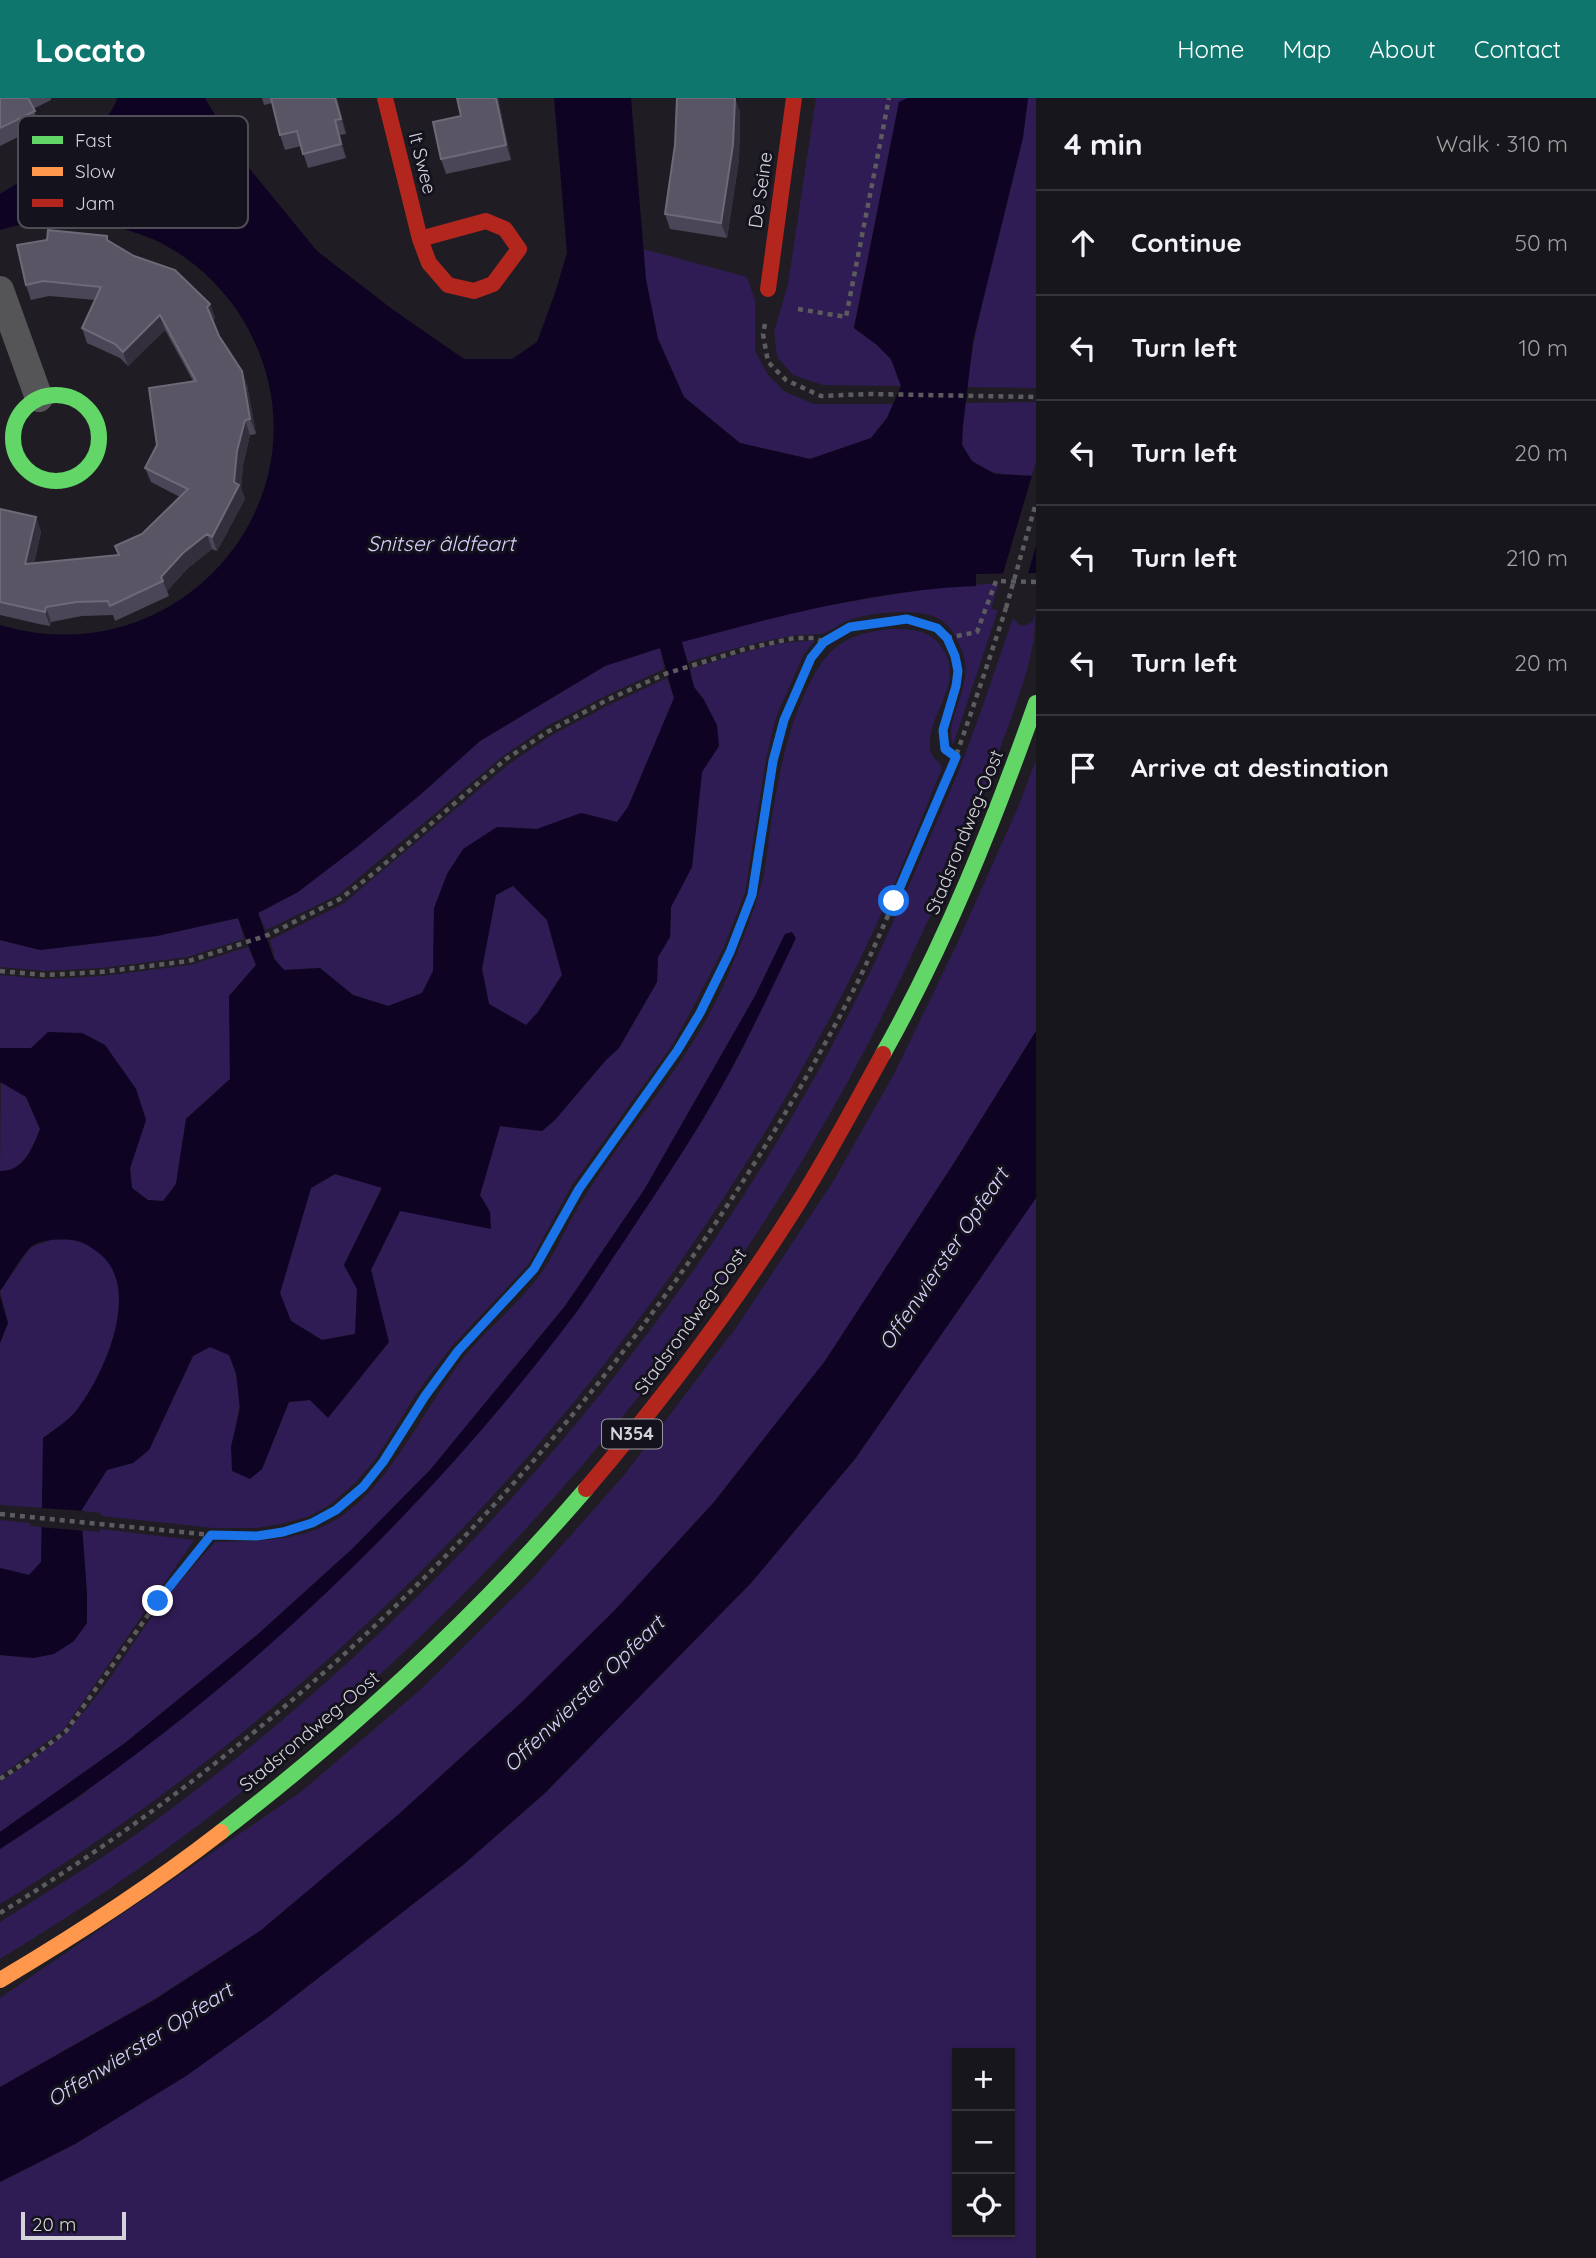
<!DOCTYPE html>
<html lang="en">
<head>
<meta charset="utf-8">
<style>
	:root { --surface:#17161a; --page:#242327; --text:#f1f3f6; --muted:#9e9fa2; --line:#363539; --accent:#0f766e }
	body { margin:0; font-family:Quicksand,sans-serif; background:var(--page); color:var(--text) }
	.controls { position:absolute; right:21px; bottom:21px; display:grid; overflow:hidden; border-radius:0px; box-shadow:0 2px 5px #0004 }
	.controls button { width:63px; height:63px; display:grid; place-items:center; padding:0; border:0; border-bottom:2px solid var(--line); background:var(--surface); color:var(--text); font:35px sans-serif }
	.scale { position:absolute; left:21px; bottom:18px; width:105px; box-sizing:border-box; padding-left:7px; border:4px solid #d4d3da; border-top:0; font-size:19px; line-height:24px; white-space:nowrap; color:#d4d3da; -webkit-text-stroke:5px #14121c; paint-order:stroke }
	.stop { position:absolute; width:21px; height:21px; margin:-16px; border:5px solid #1a73e8; border-radius:50%; background:#fff }
	.stop.end { background:#1a73e8; border-color:#fff; box-shadow:0 2px 7px #0008 }
	.list { margin:0; padding:0; list-style:none }
	h2 { display:flex; justify-content:space-between; align-items:center; height:91px; margin:0; padding:0 28px; font-size:30px }
	h2 small { font-size:23px; font-weight:400; color:var(--muted) }
	.list li { display:grid; grid-template-columns:46px 1fr auto; gap:21px; align-items:center; box-sizing:border-box; height:105px; padding:0 28px; border-top:2px solid var(--line) }
	.list b { display:block; font-size:26px; white-space:nowrap }
	.list em { font-size:23px; font-style:normal; color:var(--muted) }
	.icon { flex:none; width:38px; height:38px; fill:none; stroke:currentColor; stroke-width:2; stroke-linecap:round; stroke-linejoin:round }
	.map { position:relative; flex:none; width:1036px; height:2160px; overflow:hidden }
	header { display:flex; align-items:center; gap:42px; box-sizing:border-box; height:98px; padding:0 35px; background:var(--accent); color:#fff }
	header strong { font-size:33px }
	nav { display:flex; gap:38px; margin-inline-start:auto; font-size:24px }
	main { display:flex }
	aside { flex:1; background:var(--surface) }
	.map>svg:first-child { display:block }
	.green { fill:#301c54; fill-rule:evenodd }
	.water { fill:#0f0324; fill-rule:evenodd }
	.pier { fill:#1f1d23 }
	.lines { fill:none; stroke-linecap:round; stroke-linejoin:round }
	.path { stroke:#5c5c5e; stroke-width:4.5; stroke-dasharray:5 5; stroke-linecap:butt }
	.street { stroke:#555557; stroke-width:28 }
	.fast { stroke:#63d668; stroke-width:16 }
	.slow { stroke:#ff974d; stroke-width:16 }
	.jam { stroke:#b3261e; stroke-width:16 }
	.path-bridge { stroke:#5c5c5e; stroke-width:4.5; stroke-dasharray:5 5; stroke-linecap:butt }
	.wall { fill:#4b4657 }
	.shaded-wall { fill:#332f3c }
	.building { fill:#5a5565; stroke:#6d6977; stroke-width:2 }
	.route { stroke:#1a73e8; stroke-width:9 }
	.labels { text-anchor:middle; stroke-width:6; stroke-linejoin:round; paint-order:stroke }
	.shield { fill:#14121c; stroke:#9a99a1; stroke-width:2 }
	.shield-label { font-size:18px; font-weight:bold; fill:#d4d3da }
	.street-label { font-size:19px; fill:#d4d3da; stroke:#14121c }
	.water-label { font-size:21px; font-style:italic; fill:#dad0fe; stroke:#14121c }
	.key { fill:#14121c; stroke:#4e4c55; stroke-width:2 }
	.key-label { font-size:19px; fill:#d4d3da }
</style>
</head>
<body>
<header>
<strong>Locato</strong>
<nav><a>Home</a><a>Map</a><a>About</a><a>Contact</a></nav>
</header>
<main>
<div class="map">
<svg width="1036" height="2160" viewBox="0 0 1036 2160">
	<rect width="100%" height="100%" fill="#1f1d23"/>
	<path class="green" d="M 816,0 L 908,0 L 899,5 L 854,230 L 877,247 L 891,262 L 901,288 L 823,287 L 793,277 L 777,259 L 774,234 L 788,186 Z
		M 1028,0 L 1036,0 L 1036,290 L 967,289 C 979,191 1015,98 1028,0 Z
		M 643,151 L 747,179 L 755,202 L 755,253 L 768,277 L 785,294 L 814,306 L 893,306 L 887,320 L 871,340 L 810,361 L 739,345 L 684,299 L 658,241 L 645,181 Z
		M 1036,304 L 1036,363 L 1032,378 C 1008,377 967,377 962,344 C 961,331 964,317 965,305 Z
		M 999,485 L 991,511 L 998,512 L 953,647 C 943,621 976,587 962,553 C 958,543 951,528 941,522 C 921,509 869,514 847,523 C 838,526 828,536 819,536 C 810,537 801,536 792,538 C 757,544 722,554 688,564 L 681,544 L 796,513 L 930,490 Z
		M 1035,517 C 1036,552 1023,585 1012,618 C 994,667 976,716 954,764 C 911,863 864,960 808,1053 C 614,1380 326,1665 0,1861 L 0,1824 C 55,1789 111,1756 163,1717 C 453,1501 696,1219 859,896 C 881,854 899,809 919,765 C 933,731 949,698 962,664 C 981,616 996,568 1013,520 L 1019,527 L 1023,528 L 1033,524 Z
		M 889,531 C 909,531 931,531 943,551 C 965,588 926,616 930,652 C 931,659 939,663 942,670 C 912,744 882,820 845,891 C 653,1265 359,1586 0,1806 L 0,1751 L 82,1697 L 334,1486 L 417,1403 L 474,1340 L 576,1215 L 701,1025 L 745,946 L 785,836 L 755,898 L 644,1092 L 565,1208 L 430,1372 L 352,1451 L 257,1537 L 125,1645 L 0,1734 L 0,1684 L 28,1665 L 67,1634 L 103,1590 L 161,1505 L 215,1444 C 259,1443 305,1444 343,1417 C 394,1381 425,1308 464,1259 C 488,1229 520,1205 542,1174 C 559,1149 570,1120 587,1095 C 633,1022 695,958 728,877 C 741,845 755,813 763,780 C 767,762 768,743 771,726 C 779,675 788,626 812,581 C 831,545 850,536 889,531 Z
		M 815,543 L 804,556 L 776,619 L 766,661 L 745,795 L 723,851 L 692,911 L 671,949 L 572,1087 L 528,1167 L 452,1248 L 418,1293 L 377,1359 L 357,1383 L 331,1406 L 310,1418 L 281,1426 L 256,1430 L 214,1430 L 101,1418 L 101,1415 L 81,1413 L 107,1372 L 133,1365 L 149,1352 L 193,1258 L 210,1249 L 229,1257 C 244,1293 240,1312 231,1349 L 262,1371 L 289,1304 L 310,1302 L 328,1319 L 388,1244 L 371,1171 L 400,1113 L 490,1114 L 480,1097 L 500,1028 L 542,1033 L 606,962 L 619,950 L 657,884 L 658,859 L 670,839 L 671,809 L 692,768 L 702,674 L 719,647 L 704,602 L 694,589 L 690,571 C 726,560 778,541 815,543 Z
		M 660,550 L 664,571 L 605,598 L 547,628 L 503,658 L 338,797 L 266,832 L 258,815 L 298,794 L 420,697 L 480,643 L 605,568 Z
		M 667,580 L 674,600 L 628,709 L 617,724 L 581,715 L 537,731 L 497,729 L 434,810 L 433,873 L 423,895 L 388,908 L 353,897 L 320,870 L 284,872 L 275,861 L 270,842 L 343,806 L 509,666 L 552,637 L 609,607 Z
		M 1036,662 L 1036,933 L 954,1065 L 825,1263 L 714,1404 L 615,1512 L 523,1603 L 399,1716 L 260,1833 L 156,1900 L 0,1989 L 0,1900 L 302,1693 L 419,1593 L 534,1479 L 625,1376 L 738,1227 L 834,1082 L 895,974 L 956,848 L 1019,707 Z
		M 513,787 L 547,822 L 562,877 L 538,914 L 526,928 L 489,906 L 482,871 L 496,797 Z
		M 238,820 L 244,841 L 188,859 L 101,870 L 45,873 L 0,869 L 0,842 L 40,852 L 157,838 Z
		M 248,849 L 256,867 L 229,898 L 230,981 L 186,1021 L 176,1086 L 164,1103 L 148,1102 L 132,1090 L 130,1070 L 146,1022 L 136,991 L 105,947 L 82,935 L 31,950 L 0,950 L 0,877 L 45,881 L 102,878 L 190,867 Z
		M 1,983 L 26,999 L 40,1031 C 33,1049 23,1074 0,1073 Z
		M 335,1076 L 382,1089 L 344,1167 L 357,1191 L 355,1236 L 322,1242 L 291,1223 L 280,1195 L 311,1090 Z
		M 1036,1100 L 1036,2160 L 0,2160 L 0,2084 L 75,2046 L 186,1978 L 267,1920 L 463,1767 L 545,1695 L 751,1485 L 855,1361 ZM 957,1955 L 1010,1955 L 1010,2134 L 957,2134 Z
		M 57,1140 C 65,1141 76,1141 84,1144 C 150,1172 108,1272 76,1313 C 68,1323 54,1332 43,1340 L 43,1410 L 0,1407 L 0,1245 L 8,1225 L 0,1193 L 31,1149 Z
		M 0,1422 L 30,1425 L 30,1428 L 43,1429 L 41,1464 L 29,1477 L 0,1470 Z
		M 100,1431 L 194,1442 L 64,1631 L 0,1678 L 0,1557 L 33,1560 L 87,1496 L 82,1432 L 100,1434 Z"/>
	<path class="water" d="M 117,0 L 205,0 L 240,59 L 317,153 L 392,211 L 464,261 L 512,261 L 537,244 L 555,195 L 567,155 L 554,0 L 631,0 L 646,181 L 658,241 L 684,299 L 740,345 L 810,361 L 871,340 L 887,320 L 901,288 L 891,261 L 877,247 L 854,230 L 899,4 L 908,0 L 1028,0 L 1023,40 L 973,243 L 963,328 L 962,347 L 972,363 L 995,376 L 1036,378 L 1036,475 L 976,476 L 976,488 C 875,492 778,518 682,544 L 694,589 L 704,602 L 717,627 L 719,648 L 702,674 L 692,769 L 671,809 L 670,839 L 658,859 L 657,884 L 619,950 L 606,962 L 555,1022 L 542,1033 L 500,1028 L 480,1097 L 490,1114 L 491,1131 L 400,1113 L 371,1172 L 389,1244 L 328,1320 L 310,1302 L 289,1304 L 262,1371 L 250,1381 L 232,1373 L 231,1349 L 240,1310 L 236,1275 L 229,1257 L 210,1249 L 193,1258 L 149,1352 L 133,1365 L 107,1372 L 81,1413 L 87,1496 L 87,1525 L 74,1543 L 54,1556 L 34,1560 L 0,1557 L 0,1470 L 29,1477 L 41,1464 L 43,1340 C 54,1332 68,1323 76,1313 C 105,1276 145,1186 96,1153 C 88,1147 83,1144 72,1142 C 61,1141 40,1141 31,1149 C 23,1155 7,1184 0,1193 L 0,1073 C 24,1074 33,1049 40,1031 L 26,999 L 0,984 L 0,950 L 31,950 L 48,934 L 82,935 L 105,947 L 136,991 L 146,1022 L 130,1070 L 132,1090 L 148,1102 L 163,1103 L 176,1086 L 186,1021 L 230,981 L 229,898 L 256,867 L 238,820 L 157,838 L 40,852 L 0,842 L 0,527 C 189,583 347,381 238,214 C 216,182 186,155 150,140 C 101,120 51,116 0,132 L 0,96 C 29,78 110,33 117,0 ZM 660,550 L 674,600 L 628,709 L 617,724 L 581,715 L 537,731 L 497,729 L 463,751 L 447,776 L 434,810 L 433,873 L 422,895 L 388,908 L 353,897 L 320,870 L 284,872 L 274,861 L 258,815 L 298,794 L 357,749 L 420,697 L 480,643 L 605,568 ZM 513,788 L 547,822 L 562,877 L 538,914 L 526,927 L 489,906 L 482,871 L 496,797 ZM 335,1076 L 382,1090 L 344,1167 L 357,1191 L 355,1236 L 322,1242 L 291,1223 L 280,1195 L 311,1090 Z
		M 792,834 L 796,840 C 779,875 763,910 745,945 C 710,1015 666,1080 623,1145 C 607,1168 592,1193 575,1216 C 417,1426 220,1610 0,1751 L 0,1734 L 125,1645 L 257,1537 L 352,1451 L 430,1372 L 565,1208 L 644,1092 L 755,898 L 785,836 Z
		M 1036,933 L 1036,1100 L 855,1361 L 751,1485 L 545,1695 L 463,1767 L 267,1920 L 186,1978 L 75,2046 L 0,2084 L 0,1989 L 156,1901 L 260,1833 L 399,1716 L 523,1603 L 615,1512 L 714,1404 L 825,1263 L 954,1065 Z
		M 0,1198 L 8,1225 L 0,1245 Z"/>
	<path class="pier" d="M 1033,374 L 1036,374 L 1036,448 L 1027,479 L 1002,479 Z
		M 40,1410 L 85,1413 L 86,1433 L 39,1429 Z"/>
	<g class="lines">
		<path class="path" d="M 798,211 L 846,219 L 889,0
			M 765,226 L 763,236 L 768,264 L 786,282 L 821,298 L 869,296 L 1036,299
			M 947,540 L 977,534 L 996,483 L 1036,484
			M 0,873 L 45,877 L 101,874 L 189,863 L 268,837 L 340,801 L 374,775 L 506,661 L 549,633 L 607,602 L 665,576 L 745,551 L 794,540 L 814,540 L 824,544
			M 0,1416 L 211,1437 L 257,1438 L 283,1434 L 312,1425 L 336,1412 L 363,1389 L 383,1364 L 425,1298 L 458,1253 L 534,1172 L 579,1091 L 677,953 L 700,915 L 730,854 L 753,797 L 773,663 L 784,622 L 811,560 L 824,544 L 851,529 L 907,521 L 937,530 L 947,540 L 955,558 L 958,573 L 956,588 L 943,632 L 943,644 L 945,651 L 955,659
			M 0,1681 L 27,1663 L 66,1633 L 158,1503 L 210,1437
			M 0,1815 C 362,1593 656,1272 852,895 C 871,858 888,818 904,779 C 922,738 941,697 957,655 C 974,607 990,559 1006,510"/>
		<path class="street" d="M 0,192 L 39,300"/>
		<path class="fast" d="M13 340a43 43 0 1 1 86 0a43 43 0 1 1-86 0Z
			M 883,956 C 946,844 993,726 1036,605
			M 221,1734 C 353,1632 477,1518 586,1391"/>
		<path class="slow" d="M 0,1882 C 76,1837 150,1789 221,1734"/>
		<path class="jam" d="M 385,0 L 420,141 L 429,165 L 448,187 L 474,193 L 493,186 L 519,151 L 505,131 L 486,123 L 420,141
			M 768,191 L 794,0
			M 586,1391 C 660,1304 729,1214 790,1118 C 824,1066 853,1010 883,956"/>
		<path class="path-bridge" d="M 1006,510 L 1036,405"/>
	</g>
	<path class="wall" d="M 0,0 L 51,0 L 51,2 L 33,11 L 40,28 L 0,48 Z
		M 262,0 L 337,0 L 346,36 L 340,37 L 346,60 L 308,70 L 301,48 L 285,52 L 280,37 L 272,5 L 264,7 Z
		M 498,0 L 511,62 L 446,76 L 441,61 L 461,18 Z
		M 735,0 L 740,14 L 739,62 L 727,140 L 670,131 L 665,116 L 675,47 Z
		M 109,144 L 210,206 L 215,220 L 213,222 L 219,238 L 247,287 L 256,336 L 250,337 L 243,367 L 241,390 L 245,401 L 217,453 L 212,451 L 188,470 L 167,493 L 169,498 L 115,523 L 113,517 L 82,518 L 51,524 L 50,528 L 39,526 L 0,517 L 0,411 L 36,419 L 41,434 L 34,465 L 119,457 L 115,448 L 142,436 L 180,399 L 151,384 L 145,370 L 193,283 L 165,232 L 128,268 L 120,260 L 87,245 L 82,230 L 95,202 L 49,198 L 31,202 L 26,187 Z"/>
	<path class="shaded-wall" d="M 335,0 L 337,0 L 346,36 L 341,21 Z
		M 496,0 L 498,0 L 511,62 L 506,47 Z
		M 735,0 L 740,14 L 739,62 L 727,140 L 721,125 Z
		M 335,22 L 340,37 L 346,60 L 341,46 Z
		M 210,206 L 215,220 L 212,223 L 207,209 Z
		M 160,217 L 165,232 L 128,268 L 123,254 Z
		M 242,273 L 247,287 L 256,336 L 250,321 Z
		M 245,322 L 250,337 L 243,367 L 241,390 L 245,401 L 217,453 L 212,439 L 234,384 L 237,353 Z
		M 36,419 L 41,434 L 30,480 L 25,466 Z
		M 207,436 L 212,451 L 188,470 L 167,493 L 161,479 L 183,455 Z
		M 46,509 L 51,524 L 50,528 L 45,514 Z"/>
	<path class="building" d="M 0,0 L 28,0 L 35,13 L 0,30 Z
		M 271,0 L 335,0 L 341,21 L 335,22 L 341,46 L 303,56 L 297,33 L 280,37 Z
		M 457,0 L 496,0 L 506,47 L 441,61 L 433,24 L 461,18 Z
		M 677,0 L 735,0 L 733,47 L 721,125 L 665,116 L 675,47 Z
		M 48,132 L 107,138 L 107,142 L 134,158 L 175,172 L 210,206 L 207,209 L 219,238 L 242,273 L 250,321 L 245,322 L 237,353 L 234,384 L 239,387 L 212,439 L 207,436 L 183,455 L 161,479 L 163,483 L 110,508 L 108,503 L 76,504 L 46,509 L 45,514 L 0,504 L 0,411 L 36,419 L 25,466 L 119,457 L 115,448 L 142,436 L 188,391 L 145,370 L 157,347 L 149,290 L 196,283 L 160,217 L 123,254 L 115,246 L 82,230 L 101,189 L 43,183 L 26,187 L 17,147 L 47,142 Z"/>
	<g class="lines">
		<path class="route" d="M 158,1503 L 211,1437 L 257,1438 L 283,1434 L 312,1425 L 336,1412 L 363,1389 L 383,1364 L 425,1298 L 458,1253 L 534,1171 L 579,1091 L 677,953 L 700,915 L 730,854 L 752,797 L 773,663 L 784,622 L 811,560 L 824,544 L 850,529 L 907,521 L 937,530 L 947,540 L 955,558 L 958,573 L 956,588 L 943,632 L 945,651 L 956,659 L 894,803"/>
	</g>
	<g class="labels">
		<rect class="shield" x="602" y="1321.5" width="60" height="29" rx="5"/>
		<g class="shield-label">
			<text x="632" y="1342">N354</text>
		</g>
		<g class="street-label">
			<text transform="translate(423 65) rotate(76)" y="7">It Swee</text>
			<text transform="translate(760 92) rotate(-82)" y="7">De Seine</text>
			<text transform="translate(964 734) rotate(-68)" y="7">Stadsrondweg-Oost</text>
			<text transform="translate(690 1223) rotate(-54)" y="7">Stadsrondweg-Oost</text>
			<text transform="translate(309 1633) rotate(-40)" y="7">Stadsrondweg-Oost</text>
		</g>
		<g class="water-label">
			<text x="441" y="453">Snitser âldfeart</text>
			<text transform="translate(944 1161) rotate(-56)" y="7">Offenwierster Opfeart</text>
			<text transform="translate(584 1596) rotate(-44)" y="7">Offenwierster Opfeart</text>
			<text transform="translate(140 1947) rotate(-32)" y="7">Offenwierster Opfeart</text>
		</g>
	</g>
	<rect x="18" y="18" width="230" height="112" rx="10" class="key"/>
	<rect x="32" y="38" width="31" height="8" fill="#63d668"/>
	<rect x="32" y="69" width="31" height="9" fill="#ff974d"/>
	<rect x="32" y="101" width="31" height="8" fill="#b3261e"/>
	<g class="key-label">
		<text x="75" y="49">Fast</text>
		<text x="75" y="80">Slow</text>
		<text x="75" y="112">Jam</text>
	</g>
</svg>
<div class="controls">
<button>+</button>
<button>−</button>
<button><svg class="icon" aria-label="locate" viewBox="0 0 24 24"><circle cx="12" cy="12" r="6"/><path d="M12 2v4M12 18v4M2 12h4M18 12h4"/></svg></button>
</div>
<div class="scale">20 m</div>
<div class="stop" style="left:894px;top:803px"></div>
<div class="stop end" style="left:158px;top:1503px"></div>
</div>
<aside>
<h2>4 min<small>Walk · 310 m</small></h2>
<ul class="list">
<li><svg class="icon" aria-label="ahead" viewBox="0 0 24 24"><path d="M12 20V5M6 11l6-6 6 6"/></svg><div><b>Continue</b></div><em>50 m</em></li>
<li><svg class="icon" aria-label="left" viewBox="0 0 24 24"><path d="M17 20v-9H6M10 6l-5 5 5 5"/></svg><div><b>Turn left</b></div><em>10 m</em></li>
<li><svg class="icon" aria-label="left" viewBox="0 0 24 24"><path d="M17 20v-9H6M10 6l-5 5 5 5"/></svg><div><b>Turn left</b></div><em>20 m</em></li>
<li><svg class="icon" aria-label="left" viewBox="0 0 24 24"><path d="M17 20v-9H6M10 6l-5 5 5 5"/></svg><div><b>Turn left</b></div><em>210 m</em></li>
<li><svg class="icon" aria-label="left" viewBox="0 0 24 24"><path d="M17 20v-9H6M10 6l-5 5 5 5"/></svg><div><b>Turn left</b></div><em>20 m</em></li>
<li><svg class="icon" aria-label="arrive" viewBox="0 0 24 24"><path d="M6 21V4h12l-3 4 3 4H6"/></svg><div><b>Arrive at destination</b></div></li>
</ul>
</aside>
</main>
</body>
</html>
